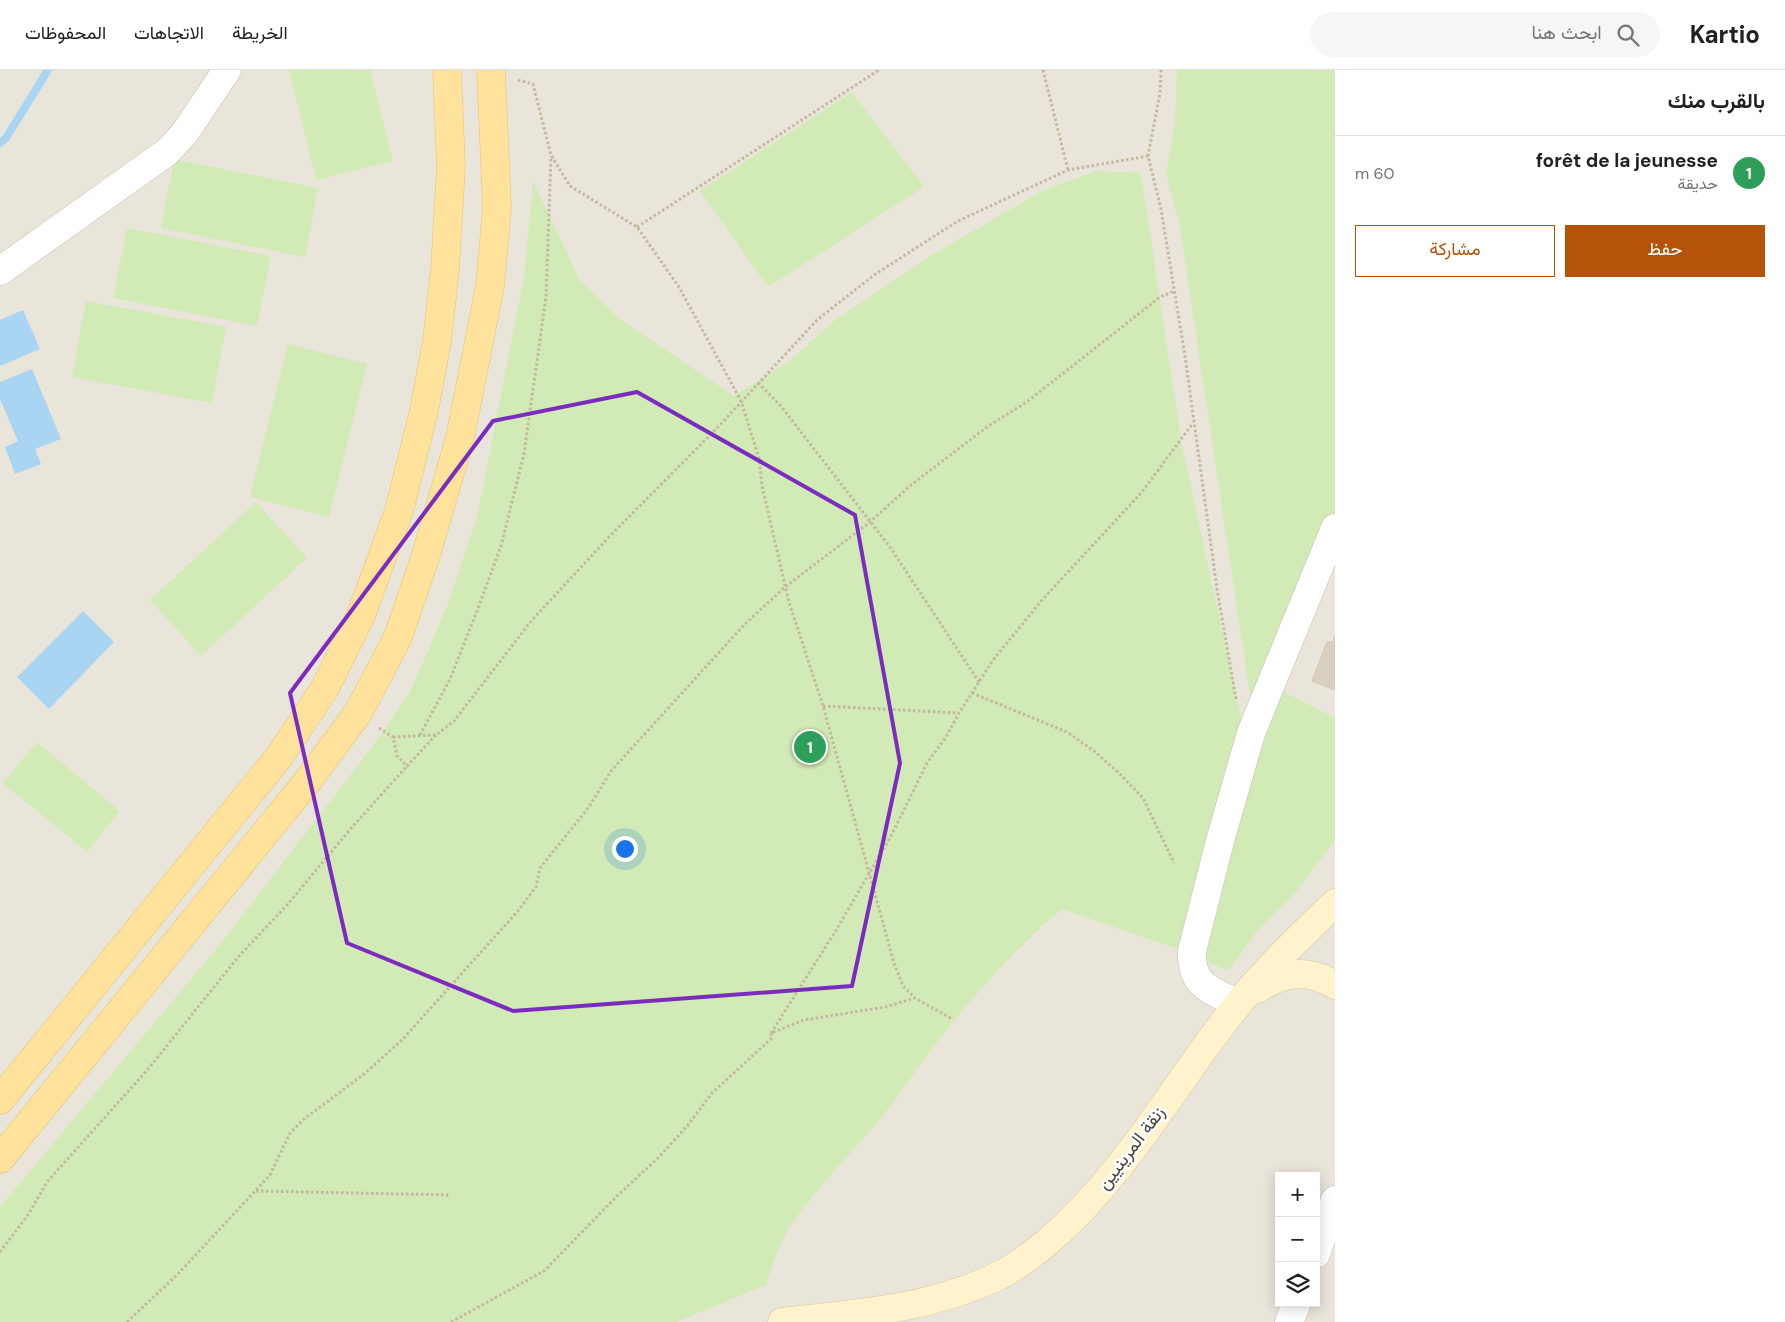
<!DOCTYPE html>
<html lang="ar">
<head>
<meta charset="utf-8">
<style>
	:root { --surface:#fff; --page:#f6f6f6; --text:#202124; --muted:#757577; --line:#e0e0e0; --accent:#b45309 }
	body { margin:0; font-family:"DM Sans",Vazirmatn,sans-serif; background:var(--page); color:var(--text); direction:rtl }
	.controls { position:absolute; right:15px; bottom:15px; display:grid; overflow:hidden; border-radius:0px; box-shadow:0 2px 12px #0003 }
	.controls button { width:45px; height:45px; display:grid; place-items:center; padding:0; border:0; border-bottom:1px solid var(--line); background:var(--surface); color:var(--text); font:25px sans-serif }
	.you { position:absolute; left:624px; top:778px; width:18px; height:18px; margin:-12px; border:4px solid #fff; border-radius:50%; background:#1a73e8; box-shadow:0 0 0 8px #1a73e833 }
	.badge { display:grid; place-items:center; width:32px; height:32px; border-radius:50%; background:var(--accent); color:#fff; font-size:16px; font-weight:700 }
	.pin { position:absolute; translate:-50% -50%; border:2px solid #fff; box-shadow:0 1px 5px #0006 }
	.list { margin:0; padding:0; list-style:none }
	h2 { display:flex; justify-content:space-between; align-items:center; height:65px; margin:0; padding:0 20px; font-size:21px }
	h2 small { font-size:16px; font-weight:400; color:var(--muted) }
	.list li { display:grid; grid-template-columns:32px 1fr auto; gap:15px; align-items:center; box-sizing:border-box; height:75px; padding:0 20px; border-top:1px solid var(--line) }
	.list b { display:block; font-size:19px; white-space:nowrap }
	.list p { margin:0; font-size:16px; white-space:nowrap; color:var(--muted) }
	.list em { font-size:16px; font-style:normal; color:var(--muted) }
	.actions { display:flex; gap:10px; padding:15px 20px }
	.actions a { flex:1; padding:11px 0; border:1px solid var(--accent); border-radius:0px; text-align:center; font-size:18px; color:var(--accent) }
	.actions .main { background:var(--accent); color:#fff }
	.icon { flex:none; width:28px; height:28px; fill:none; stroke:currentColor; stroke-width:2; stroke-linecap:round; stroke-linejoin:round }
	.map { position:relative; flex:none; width:1335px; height:1252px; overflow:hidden; direction:ltr }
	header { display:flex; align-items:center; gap:30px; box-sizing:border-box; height:70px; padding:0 25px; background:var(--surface); border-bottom:1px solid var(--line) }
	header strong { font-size:24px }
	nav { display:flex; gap:28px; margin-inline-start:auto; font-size:18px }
	.search { width:350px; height:45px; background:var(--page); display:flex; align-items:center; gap:12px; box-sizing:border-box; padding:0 18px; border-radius:28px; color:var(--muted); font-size:19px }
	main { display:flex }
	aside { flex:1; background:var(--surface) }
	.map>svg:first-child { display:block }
	.residential { fill:#eae5da; fill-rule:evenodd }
	.green { fill:#d2eab5 }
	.water { fill:#a9d4f2 }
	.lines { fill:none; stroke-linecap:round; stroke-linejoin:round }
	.stream { stroke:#a9d4f2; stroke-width:8 }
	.building { fill:#d8cfc1; stroke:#d3c7b4 }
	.street-casing { stroke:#c2bbae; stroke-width:29 }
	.secondary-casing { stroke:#d6c79b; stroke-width:29 }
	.primary-casing { stroke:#e6c16a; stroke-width:29 }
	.path { stroke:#c4b79f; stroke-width:3; stroke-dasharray:2.5 2.5; stroke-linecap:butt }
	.street { stroke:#fff; stroke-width:28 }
	.secondary { stroke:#fff3cd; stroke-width:28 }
	.primary { stroke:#ffe39c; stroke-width:28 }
	.marked { fill:none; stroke:#7b2cbf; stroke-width:4; stroke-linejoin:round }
	.labels { text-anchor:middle; stroke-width:5; stroke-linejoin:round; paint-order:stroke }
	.street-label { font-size:18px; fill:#4b4439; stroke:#fff }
</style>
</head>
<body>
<header>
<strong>Kartio</strong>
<div class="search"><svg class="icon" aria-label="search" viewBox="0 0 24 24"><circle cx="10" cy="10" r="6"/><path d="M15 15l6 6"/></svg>ابحث هنا</div>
<nav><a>الخريطة</a><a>الاتجاهات</a><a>المحفوظات</a></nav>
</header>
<main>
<aside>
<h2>بالقرب منك<small></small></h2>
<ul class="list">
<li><span class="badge" style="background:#2e9e5b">1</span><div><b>forêt de la jeunesse</b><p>حديقة</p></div><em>60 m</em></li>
</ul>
<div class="actions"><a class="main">حفظ</a><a>مشاركة</a></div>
</aside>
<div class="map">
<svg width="1335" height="1252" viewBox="0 0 1335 1252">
	<rect width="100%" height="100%" fill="#f6f3ec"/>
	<path class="residential" d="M 0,0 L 1335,0 L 1335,1252 L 0,1252 ZM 1279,1106 L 1316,1106 L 1316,1233 L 1279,1233 Z"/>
	<path class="green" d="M 289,0 L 370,0 L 393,91 L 316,110 Z
		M 1177,0 L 1335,0 L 1335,447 L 1253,646 L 1180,157 L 1166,104 L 1175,53 Z
		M 852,22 L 924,117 L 768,217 L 700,121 Z
		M 174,89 L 318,118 L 305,187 L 161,158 Z
		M 1096,101 L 1141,103 L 1181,371 L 1249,685 L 1181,880 L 1062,839 C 1022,872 987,911 954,951 C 928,982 906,1016 881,1048 C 852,1083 819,1115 793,1152 C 780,1171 773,1194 766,1215 L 676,1252 L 0,1252 L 0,1137 L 222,872 L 378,669 L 411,620 L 448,534 L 477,448 L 524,207 L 533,111 L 579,209 L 621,250 L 734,326 L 788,292 L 834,251 L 930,186 L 1042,121 Z
		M 127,158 L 271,186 L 257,256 L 113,228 Z
		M 86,231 L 226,257 L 212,333 L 72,307 Z
		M 288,274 L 367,294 L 329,447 L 250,427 Z
		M 256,432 L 307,488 L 201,586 L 150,530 Z
		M 1282,621 L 1335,648 L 1335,770 L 1297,821 L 1257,861 L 1228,901 L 1200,888 L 1241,739 Z
		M 37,672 L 120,741 L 87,782 L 3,713 Z"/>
	<path class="water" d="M 23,240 L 40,279 L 0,296 L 0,250 Z
		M 32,299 L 61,369 L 35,379 L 41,394 L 15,404 L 5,377 L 18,371 L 0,329 L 0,312 Z
		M 83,541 L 114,572 L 49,639 L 17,607 Z"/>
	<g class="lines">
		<path class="stream" d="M 0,73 L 6,68 L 48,0"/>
	</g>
	<path class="building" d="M 1335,566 L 1335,620 L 1312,611 L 1327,572 L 1333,572 Z"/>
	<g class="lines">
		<defs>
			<path id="street" d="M 0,201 L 167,82 L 184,64 L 227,0
				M 1238,934 C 1210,919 1191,917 1192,881 L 1220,771 L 1251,663 L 1335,458
				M 1316,1184 L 1335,1130
				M 1289,1252 L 1297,1233"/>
			<path id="secondary" d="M 1257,919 C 1283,902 1307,898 1335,915
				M 782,1252 C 859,1243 927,1240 998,1206 C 1019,1196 1037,1181 1053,1167 C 1131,1099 1178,1006 1243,928 C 1271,894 1303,864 1335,833"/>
			<path id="primary" d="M 0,1030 L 279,687 L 325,618 L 361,545 L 399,441 L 424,341 L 437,271 L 445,200 L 451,97 L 447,0
				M 0,1089 L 306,713 L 358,643 L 398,567 L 426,485 L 460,368 L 490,216 L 497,138 L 491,0"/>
		</defs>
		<use href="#street" class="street-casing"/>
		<use href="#secondary" class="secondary-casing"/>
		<use href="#primary" class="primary-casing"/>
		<path class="path" d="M 1043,0 L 1068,100
			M 1161,0 L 1160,23 L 1148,86 L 1161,139 L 1185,286 L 1217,519 L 1236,629
			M 518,10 L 533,14 L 551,85 L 570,116 L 637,157 L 679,217 L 741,331 L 759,388 L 762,416 L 789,532 L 823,636 L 894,893 L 903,916 L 915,928 L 952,949
			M 637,157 L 879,0
			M 758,313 L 780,335 L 890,477 L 979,612
			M 972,623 L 1067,662 L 1094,681 L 1119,703 L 1143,728 L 1174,793
			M 823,636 L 959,643
			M 379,658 L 393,667 L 397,686 L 407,696 L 436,665
			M 420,665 L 450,609 L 477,541 L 501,476 L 524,384 L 546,227 L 551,86
			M 393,667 L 436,665 L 454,651 L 532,550 L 609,467 L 720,355 L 817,250 L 874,205 L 958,151 L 1068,100 L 1148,86
			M 771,963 L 835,862 L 891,766 L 927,693 L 946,667 L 959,643 L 993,590 L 1042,530 L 1142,422 L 1193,353
			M 256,1121 L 450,1125
			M 0,1182 L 28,1145 L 47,1112 L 149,998 L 239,886 L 288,834 L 347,763 L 407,696
			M 127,1252 L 177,1205 L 270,1105 L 290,1063 L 304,1049 L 363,1005 L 402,970 L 518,841 L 536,817 L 540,798 L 589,737 L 611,701 L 744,555 L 785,517 L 870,452 L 911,415 L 987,357 L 1028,331 L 1160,227 L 1174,221
			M 451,1252 L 544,1201 L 617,1126 L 659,1087 L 688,1055 L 712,1023 L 772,968 L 771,963 L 804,950 L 885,937 L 915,928"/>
		<use href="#street" class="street"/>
		<use href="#secondary" class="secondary"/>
		<use href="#primary" class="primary"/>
	</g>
	<path class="marked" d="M 637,322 L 855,445 L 900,693 L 852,916 L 513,941 L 347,873 L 290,623 L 493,351 Z"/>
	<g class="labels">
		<g class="street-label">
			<text transform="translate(1131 1078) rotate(-53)" y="6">زنقة المرينيين</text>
		</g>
	</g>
</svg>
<div class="controls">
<button>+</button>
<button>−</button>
<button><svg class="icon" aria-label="layers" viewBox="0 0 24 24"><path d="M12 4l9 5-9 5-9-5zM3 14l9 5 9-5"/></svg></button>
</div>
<div class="you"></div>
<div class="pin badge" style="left:810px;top:677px;background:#2e9e5b">1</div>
</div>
</main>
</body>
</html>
